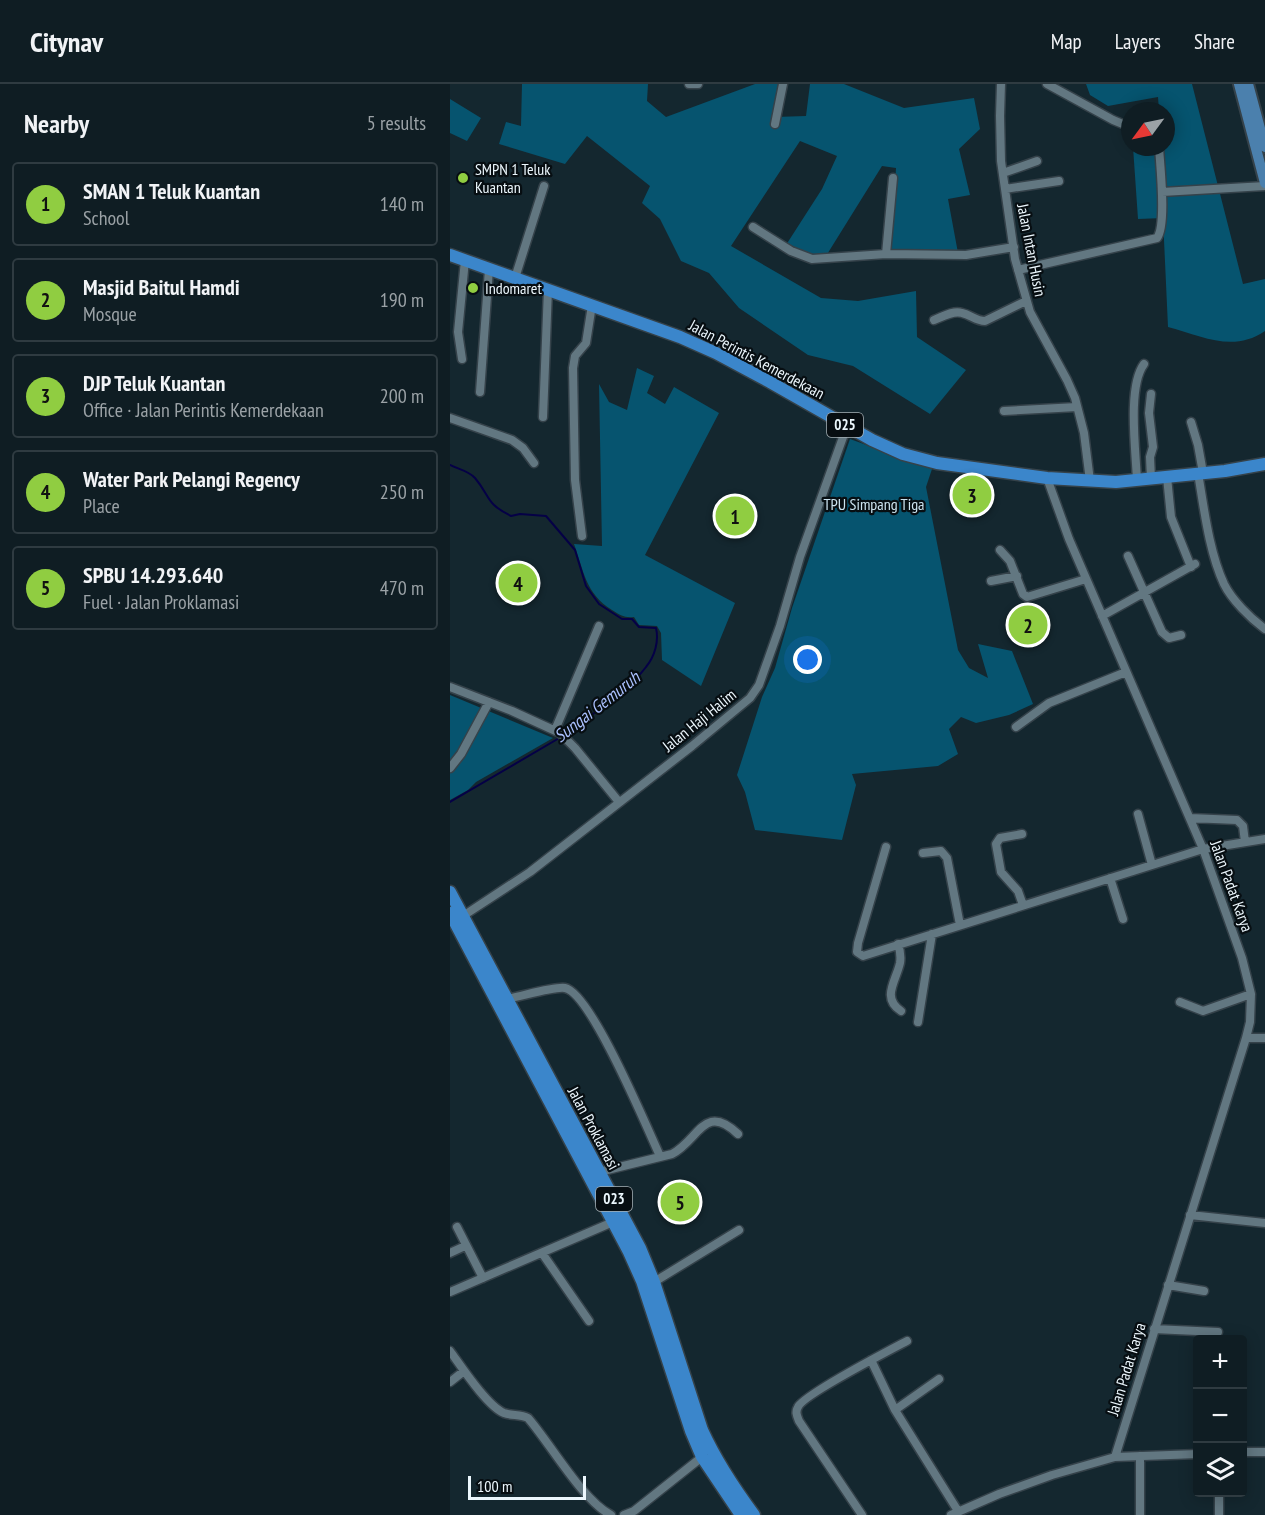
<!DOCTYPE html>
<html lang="en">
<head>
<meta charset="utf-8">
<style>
	:root { --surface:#0f1d23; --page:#18262b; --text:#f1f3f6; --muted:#9ba2a6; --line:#2f3b41; --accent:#90cd41 }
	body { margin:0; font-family:"PT Sans Narrow",sans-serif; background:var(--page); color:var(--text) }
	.controls { position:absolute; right:18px; bottom:18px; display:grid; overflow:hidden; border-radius:6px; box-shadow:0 3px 15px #0003 }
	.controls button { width:54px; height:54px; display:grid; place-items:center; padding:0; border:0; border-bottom:2px solid var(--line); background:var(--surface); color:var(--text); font:30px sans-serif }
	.compass { position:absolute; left:671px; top:18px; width:54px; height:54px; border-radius:50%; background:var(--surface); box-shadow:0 3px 15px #0003; rotate:237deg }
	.scale { position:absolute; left:18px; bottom:15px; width:118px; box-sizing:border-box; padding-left:6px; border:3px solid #ecf7fd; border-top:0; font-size:16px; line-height:21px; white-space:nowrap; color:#ecf7fd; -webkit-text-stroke:4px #070e12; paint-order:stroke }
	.you { position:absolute; left:358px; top:576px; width:21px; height:21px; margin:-15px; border:4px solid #fff; border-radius:50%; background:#1a73e8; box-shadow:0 0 0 9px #1a73e833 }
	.badge { display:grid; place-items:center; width:39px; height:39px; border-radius:50%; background:var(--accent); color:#111; font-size:20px; font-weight:700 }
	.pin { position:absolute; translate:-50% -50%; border:3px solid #fff; box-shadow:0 2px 6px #0006 }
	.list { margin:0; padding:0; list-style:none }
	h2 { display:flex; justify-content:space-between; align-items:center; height:78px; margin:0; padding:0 24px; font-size:26px }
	h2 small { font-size:20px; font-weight:400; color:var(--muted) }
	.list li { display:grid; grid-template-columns:39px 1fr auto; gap:18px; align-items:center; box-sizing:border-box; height:84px; margin:0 12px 12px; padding:0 12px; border:2px solid var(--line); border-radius:6px }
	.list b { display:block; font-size:22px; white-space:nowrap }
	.list p { margin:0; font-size:20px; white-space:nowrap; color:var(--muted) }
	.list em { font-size:20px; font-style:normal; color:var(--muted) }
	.icon { flex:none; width:33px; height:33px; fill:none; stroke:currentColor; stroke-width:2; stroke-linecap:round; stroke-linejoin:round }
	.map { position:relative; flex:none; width:815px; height:1431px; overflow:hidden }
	header { display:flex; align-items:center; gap:36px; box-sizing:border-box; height:84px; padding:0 30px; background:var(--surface); border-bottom:2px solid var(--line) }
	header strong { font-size:28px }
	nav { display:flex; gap:33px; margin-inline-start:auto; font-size:21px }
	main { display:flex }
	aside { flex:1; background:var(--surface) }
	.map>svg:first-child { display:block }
	.green { fill:#06546f }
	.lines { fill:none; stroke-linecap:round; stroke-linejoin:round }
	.stream { stroke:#050046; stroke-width:2 }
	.minor-casing { stroke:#35424a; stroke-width:11 }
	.major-casing { stroke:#35424a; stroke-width:14 }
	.highway-casing { stroke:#35424a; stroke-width:15 }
	.minor { stroke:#627781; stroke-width:8 }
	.major { stroke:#4b80ad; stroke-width:10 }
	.highway { stroke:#3b86cb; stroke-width:12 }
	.poi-dot { fill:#90cd41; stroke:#070e12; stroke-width:2 }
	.labels { text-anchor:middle; stroke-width:4.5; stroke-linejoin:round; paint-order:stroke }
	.shield { fill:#070e12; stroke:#a7b1b6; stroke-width:1.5 }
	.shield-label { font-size:15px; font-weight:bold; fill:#ecf7fd }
	.poi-label { font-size:16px; fill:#ecf7fd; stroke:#070e12; text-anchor:start }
	.street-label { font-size:16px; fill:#ecf7fd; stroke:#070e12 }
	.park-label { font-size:16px; fill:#cce4f0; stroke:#070e12 }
	.water-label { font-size:18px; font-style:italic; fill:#aac0fe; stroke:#070e12 }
</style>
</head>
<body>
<header>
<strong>Citynav</strong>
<nav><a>Map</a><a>Layers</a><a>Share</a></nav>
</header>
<main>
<aside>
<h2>Nearby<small>5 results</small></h2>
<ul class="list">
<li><span class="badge">1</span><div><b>SMAN 1 Teluk Kuantan</b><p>School</p></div><em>140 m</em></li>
<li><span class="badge">2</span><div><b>Masjid Baitul Hamdi</b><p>Mosque</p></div><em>190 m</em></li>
<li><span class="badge">3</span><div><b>DJP Teluk Kuantan</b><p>Office · Jalan Perintis Kemerdekaan</p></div><em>200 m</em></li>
<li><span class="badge">4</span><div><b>Water Park Pelangi Regency</b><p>Place</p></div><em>250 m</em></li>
<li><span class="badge">5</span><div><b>SPBU 14.293.640</b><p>Fuel · Jalan Proklamasi</p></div><em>470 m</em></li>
</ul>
</aside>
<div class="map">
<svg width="815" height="1431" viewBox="0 0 815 1431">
	<rect width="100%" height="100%" fill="#14272f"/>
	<path class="green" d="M 72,0 L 198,0 L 197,17 L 216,33 L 305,0 L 331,0 L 325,33 L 356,32 L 360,0 L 394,0 L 454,24 L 524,14 L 530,45 L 509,65 L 520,111 L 498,115 L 508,169 L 441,165 L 446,84 L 432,82 L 376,172 L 360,173 L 336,161 L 372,105 L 387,72 L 350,57 L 281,162 L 371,214 L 408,217 L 466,207 L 467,253 L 516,286 L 480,330 L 403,282 L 358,271 L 289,224 L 259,189 L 231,177 L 210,135 L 192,119 L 200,102 L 137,52 L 115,80 L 49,60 L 56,38 L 71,42 Z
		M 636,0 L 742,0 L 793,200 L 815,195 L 815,247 C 783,269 752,252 718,243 L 713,134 L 688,135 L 683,63 L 716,63 L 716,27 L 709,27 L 708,13 L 658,22 L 640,11 Z
		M 0,15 L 31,34 L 17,57 L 0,49 Z
		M 187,284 L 204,292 L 197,309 L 215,320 L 224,303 L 269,329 L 195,471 L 285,519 L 251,602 L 212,576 L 211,549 L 207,542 L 189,541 L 184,533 C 174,534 170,531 162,526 C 135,509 134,487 124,460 L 152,462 L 149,300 L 159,318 L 177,326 Z
		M 400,355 L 482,385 L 476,403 L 508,566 L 519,584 L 538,594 L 528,560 L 562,567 L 583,620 L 559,631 L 526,639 L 511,633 L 499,645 L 508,670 L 488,682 L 402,690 L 406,701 L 392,756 L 305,746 L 295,708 L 287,691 L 312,613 L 325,584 L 342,524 Z
		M 0,611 L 103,654 L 26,698 L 18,706 L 0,716 Z"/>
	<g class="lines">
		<path class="stream" d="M 0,381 C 8,385 19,387 25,394 C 41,413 35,419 61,432 L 70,430 L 96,432 L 125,466 L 136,502 L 149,520 L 172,535 L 182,535 L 189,543 L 206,544 C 209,557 205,572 196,583 C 180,605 138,634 116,649
			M 0,718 L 111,653"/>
		<defs>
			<path id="minor" d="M 239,0 L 248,0
				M 551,0 L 550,32 L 551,77 L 565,175 L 580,228 L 617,296 L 625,314 L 634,349 L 640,397
				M 597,0 L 663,36 L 680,43
				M 325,40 L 333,0
				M 553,89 L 587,77
				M 555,105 L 609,97
				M 712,108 L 815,102
				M 303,143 L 341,167 L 362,175 L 436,170 L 516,171 L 564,163
				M 436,170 L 443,94
				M 568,186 L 707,154 C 717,141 710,81 709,63
				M 65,194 L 94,102
				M 484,236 C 492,233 503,226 512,229 C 521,231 526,237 535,237 L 576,217
				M 12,275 L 8,248 L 15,176
				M 30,308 L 39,185
				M 701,310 L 699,329 L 703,363 L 700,373 L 701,395
				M 554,327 L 627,323
				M 93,333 L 98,205
				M 0,334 L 62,356 L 73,364 L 84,379
				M 741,338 L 748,361 L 753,389
				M 748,389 C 754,424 759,468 774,500 C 782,516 800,534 815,545
				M 717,393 L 721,433 L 741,483
				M 597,394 L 619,455 L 753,765 L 792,874 L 801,910 L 800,938 L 796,954 L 665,1373
				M 687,397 C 686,368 677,303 694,280
				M 132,452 L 125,396 L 123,284 L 125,272 L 136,259 L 142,221
				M 550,466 L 560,477 L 573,510 L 577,513 L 636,495
				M 678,472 L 712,548 L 719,554 L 731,551
				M 541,497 L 567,492
				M 652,532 L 745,480
				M 0,603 L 62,627 L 110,649 L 125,664 L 169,718
				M 566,643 L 599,619 L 676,588
				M 105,646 L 149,542
				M 0,684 L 11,670 L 39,618
				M 688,730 L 702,781
				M 740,734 L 787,736 L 793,742 L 795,758
				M 572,750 L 550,754 L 546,760 L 551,788 L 568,807 L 573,821
				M 436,763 L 408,859 L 407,868 L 413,872 L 753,765 L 815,755
				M 473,769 L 491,767 L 497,774 L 510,841
				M 660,794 L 673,835
				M 13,832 L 80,788 L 242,662 L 300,614 L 309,601 L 330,542 L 350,473 L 397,342
				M 448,860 C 450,866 451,873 450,879 C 446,897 431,914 451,927
				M 56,915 C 70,913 104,902 115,904 C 141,909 197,1044 210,1072
				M 730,918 L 753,927 L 801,910
				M 468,938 L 482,850
				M 796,954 L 815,954
				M 149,1088 L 222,1070 C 249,1056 254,1018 288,1050
				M 740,1131 L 815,1139
				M 7,1143 L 33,1194
				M 0,1169 L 15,1162
				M 92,1169 L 139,1237
				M 204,1198 L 289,1146
				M 718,1201 L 754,1207
				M 0,1208 L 163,1138
				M 704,1245 L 768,1248
				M 0,1267 C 11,1282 37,1322 54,1329 C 62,1332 70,1330 78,1334 C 100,1359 132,1416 161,1431
				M 421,1276 L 445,1326 L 508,1427
				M 0,1298 L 14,1287
				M 445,1326 L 489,1295
				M 792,1368 L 815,1368
				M 769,1408 L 769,1431
				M 174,1431 L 184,1427 L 252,1373
				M 412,1431 L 349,1337 C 347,1332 345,1328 348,1323 C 353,1311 440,1266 457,1257
				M 501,1431 L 549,1410 L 602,1391 L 665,1373 L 748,1370
				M 690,1431 L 690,1372"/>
			<path id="major" d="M 789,0 L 815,99
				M 798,0 L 815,63"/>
			<path id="highway" d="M 0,171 L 230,253 L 266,269 L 320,298 L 422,356 L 453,370 L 487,379 L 597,394 L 666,398 L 775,387 L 815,380
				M 0,808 L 190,1164 L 204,1198 L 252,1346 C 266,1377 284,1404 304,1431
				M 0,829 L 179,1168 L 192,1197 L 241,1347 L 252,1373 L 291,1431"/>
		</defs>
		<use href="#minor" class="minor-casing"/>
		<use href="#major" class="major-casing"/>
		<use href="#highway" class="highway-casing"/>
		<use href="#minor" class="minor"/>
		<use href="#major" class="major"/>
		<use href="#highway" class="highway"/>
	</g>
	<g class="poi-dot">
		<circle cx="13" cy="94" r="6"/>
		<circle cx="23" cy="204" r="6"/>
	</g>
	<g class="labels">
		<g class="shield">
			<rect x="377" y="329" width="36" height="24" rx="4.5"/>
			<rect x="146" y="1103" width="36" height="24" rx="4.5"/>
		</g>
		<g class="shield-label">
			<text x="395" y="346">025</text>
			<text x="164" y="1120">023</text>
		</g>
		<g class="poi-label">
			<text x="25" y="91">SMPN 1 Teluk<tspan x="25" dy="18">Kuantan</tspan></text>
			<text x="35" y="210">Indomaret</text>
		</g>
		<g class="street-label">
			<text transform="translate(582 166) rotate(79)" y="6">Jalan Intan Husin</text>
			<text transform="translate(307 275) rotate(28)" y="6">Jalan Perintis Kemerdekaan</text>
			<text transform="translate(249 636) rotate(-39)" y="6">Jalan Haji Halim</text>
			<text transform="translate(782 802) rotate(70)" y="6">Jalan Padat Karya</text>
			<text transform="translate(144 1044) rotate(62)" y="6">Jalan Proklamasi</text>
			<text transform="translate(676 1285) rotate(-73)" y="6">Jalan Padat Karya</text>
		</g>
		<g class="park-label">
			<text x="424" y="426">TPU Simpang Tiga</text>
		</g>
		<g class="water-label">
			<text transform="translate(147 623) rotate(-38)" y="6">Sungai Gemuruh</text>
		</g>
	</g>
</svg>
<div class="controls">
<button>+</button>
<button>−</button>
<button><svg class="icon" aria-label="layers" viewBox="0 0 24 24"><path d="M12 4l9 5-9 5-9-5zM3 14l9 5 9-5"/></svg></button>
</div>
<svg class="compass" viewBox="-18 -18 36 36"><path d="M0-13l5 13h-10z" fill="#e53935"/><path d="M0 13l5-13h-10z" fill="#9ba2a6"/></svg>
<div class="scale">100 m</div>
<div class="you"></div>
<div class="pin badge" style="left:285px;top:432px">1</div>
<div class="pin badge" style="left:578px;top:541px">2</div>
<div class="pin badge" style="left:522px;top:411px">3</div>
<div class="pin badge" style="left:68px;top:499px">4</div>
<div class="pin badge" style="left:230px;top:1118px">5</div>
</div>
</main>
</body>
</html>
